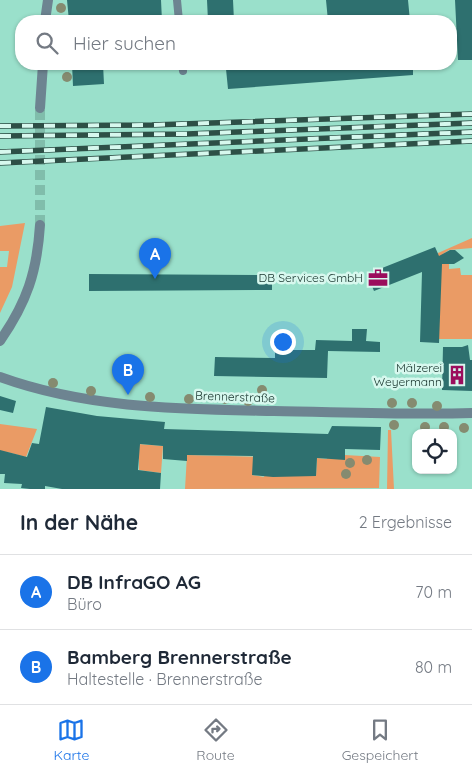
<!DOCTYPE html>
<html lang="de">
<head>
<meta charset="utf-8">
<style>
	:root { --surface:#fff; --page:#f2f2f3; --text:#1f2937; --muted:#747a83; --line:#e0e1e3; --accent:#1a73e8 }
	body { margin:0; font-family:Quicksand,sans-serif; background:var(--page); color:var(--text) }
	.controls { position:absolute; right:15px; bottom:15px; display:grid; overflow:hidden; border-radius:10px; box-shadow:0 1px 4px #0004 }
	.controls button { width:45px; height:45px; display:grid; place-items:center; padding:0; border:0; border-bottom:1px solid var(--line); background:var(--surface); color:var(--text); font:25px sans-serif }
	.you { position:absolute; left:282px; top:341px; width:18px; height:18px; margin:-12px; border:4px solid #fff; border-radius:50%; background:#1a73e8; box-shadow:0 0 0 8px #1a73e833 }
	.badge { display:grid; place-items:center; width:32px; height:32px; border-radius:50%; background:var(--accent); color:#fff; font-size:16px; font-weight:700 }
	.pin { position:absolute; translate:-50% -41px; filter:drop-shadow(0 1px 2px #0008) }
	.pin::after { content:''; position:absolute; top:26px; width:18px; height:15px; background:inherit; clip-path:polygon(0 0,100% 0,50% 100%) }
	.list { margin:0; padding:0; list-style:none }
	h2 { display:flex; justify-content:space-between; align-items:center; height:65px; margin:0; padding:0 20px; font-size:21px }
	h2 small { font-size:16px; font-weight:400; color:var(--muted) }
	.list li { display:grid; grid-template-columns:32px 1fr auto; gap:15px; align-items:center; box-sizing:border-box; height:75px; padding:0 20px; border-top:1px solid var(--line) }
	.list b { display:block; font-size:19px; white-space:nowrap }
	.list p { margin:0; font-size:16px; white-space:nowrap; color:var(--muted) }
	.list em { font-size:16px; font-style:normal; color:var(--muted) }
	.icon { flex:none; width:28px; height:28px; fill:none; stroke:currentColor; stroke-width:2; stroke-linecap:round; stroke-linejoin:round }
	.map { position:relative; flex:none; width:472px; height:489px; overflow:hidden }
	.search { position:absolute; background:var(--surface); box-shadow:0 1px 4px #0004; left:15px; right:15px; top:15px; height:55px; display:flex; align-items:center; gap:12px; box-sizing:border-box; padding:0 18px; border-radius:20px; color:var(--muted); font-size:19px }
	.sheet { height:215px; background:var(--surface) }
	nav { display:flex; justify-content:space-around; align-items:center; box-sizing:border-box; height:70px; border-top:1px solid var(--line); background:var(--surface); font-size:14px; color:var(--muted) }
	nav a { display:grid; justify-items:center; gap:2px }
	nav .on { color:var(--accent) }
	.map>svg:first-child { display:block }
	.green { fill:#ea9b65 }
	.building { fill:#2e706f }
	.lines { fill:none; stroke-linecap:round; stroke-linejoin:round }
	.tertiary-tunnel { stroke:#80bdab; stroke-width:10; stroke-dasharray:10 5; stroke-linecap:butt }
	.service { stroke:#6d8491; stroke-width:8 }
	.minor { stroke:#6d8491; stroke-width:10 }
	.tertiary { stroke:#6d8491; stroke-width:10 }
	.rail-casing { stroke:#2d4f46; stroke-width:5.5 }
	.rail { stroke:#d7f8ee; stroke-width:4; stroke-dasharray:11; stroke-linecap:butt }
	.tree { fill:#858b70 }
	.labels { text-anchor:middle; stroke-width:5; stroke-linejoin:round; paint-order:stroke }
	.poi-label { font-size:12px; fill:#17332c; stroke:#d7f8ee; text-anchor:end }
	.street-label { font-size:12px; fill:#17332c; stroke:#d7f8ee }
</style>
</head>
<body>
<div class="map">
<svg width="472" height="489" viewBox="0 0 472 489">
	<rect width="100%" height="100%" fill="#9ae0cb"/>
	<path class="green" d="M 25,223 L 12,287 L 0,313 L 0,267 L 7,267 L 9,251 L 0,251 L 0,226 Z
		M 472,238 L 472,248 L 449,250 L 443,254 L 443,258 L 449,264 L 449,269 L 460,268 L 461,275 L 472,275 L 472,339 L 439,339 L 438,253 Z
		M 0,424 L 37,429 L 26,457 L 7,452 L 0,464 Z
		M 388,430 L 391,430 L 394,489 L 387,489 Z
		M 113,442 L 163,446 L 161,473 L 139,470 L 139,459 L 133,458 Z
		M 327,454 L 380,457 L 379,488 L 185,489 L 187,455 L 261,457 L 252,475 L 264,477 L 266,465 L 303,476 L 316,476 L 317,458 L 327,459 Z"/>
	<path class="building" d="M 67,0 L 161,0 L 162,21 L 69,21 Z
		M 207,0 L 233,0 L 234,21 L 208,21 Z
		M 326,0 L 408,0 L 410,21 L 328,21 Z
		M 455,0 L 472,0 L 472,60 L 458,60 Z
		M 72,64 L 103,64 L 104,84 L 73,86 Z
		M 304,64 L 413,64 L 413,75 L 228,89 L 226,69 Z
		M 435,247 L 439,256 L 450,250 L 455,250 L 464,258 L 454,264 L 442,264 L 439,343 L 420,342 L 422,272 L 374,291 L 367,274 Z
		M 89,274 L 272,275 L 272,290 L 89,291 Z
		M 352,329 L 367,329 L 366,341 L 380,342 L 380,352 L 328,351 L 327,378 L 214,376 L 215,357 L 275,358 L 275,350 L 315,350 L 316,340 L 352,341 Z
		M 468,345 L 470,360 L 472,360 L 472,391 L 442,390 L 443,347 L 462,347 Z
		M 0,396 L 16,401 L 13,413 L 0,410 Z
		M 46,407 L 97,416 L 165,422 L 164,429 L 328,434 L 332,426 L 381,427 L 380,450 L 345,449 L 345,460 L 317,458 L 316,476 L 273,477 L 252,475 L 253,456 L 187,455 L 187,461 L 163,459 L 163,446 L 140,444 L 138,470 L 161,473 L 160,489 L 62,489 L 45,486 L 45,489 L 30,489 L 21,488 L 22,484 L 4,483 L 5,474 L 0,474 L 0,450 L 27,457 L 32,443 L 39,444 Z"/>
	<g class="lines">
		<path class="tertiary-tunnel" d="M 40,225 L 40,108"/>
		<path class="service" d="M 177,0 L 179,21
			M 182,64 L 183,71"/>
		<path class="minor" d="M 0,377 C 88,409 182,409 274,411 C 340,412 406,415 472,413"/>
		<path class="tertiary" d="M 45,21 L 48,0
			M 40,108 L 43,64
			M 0,341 C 27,302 37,272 40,225"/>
		<defs>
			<path id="rail" d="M 0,126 L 152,125 L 472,114
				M 0,136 L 187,134 L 472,123
				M 0,152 L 472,132
				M 0,163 L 472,141"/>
		</defs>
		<use href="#rail" class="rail-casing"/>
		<use href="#rail" class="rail"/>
	</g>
	<g class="tree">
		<circle cx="61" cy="8" r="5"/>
		<circle cx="67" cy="77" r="5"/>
		<circle cx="53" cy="383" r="5"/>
		<circle cx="262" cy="390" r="5"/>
		<circle cx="91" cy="391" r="5"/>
		<circle cx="150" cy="397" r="5"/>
		<circle cx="189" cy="399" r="5"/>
		<circle cx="225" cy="399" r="5"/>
		<circle cx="248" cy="401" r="5"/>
		<circle cx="392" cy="403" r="5"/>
		<circle cx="412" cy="403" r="5"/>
		<circle cx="437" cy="406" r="5"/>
		<circle cx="394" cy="425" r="5"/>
		<circle cx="425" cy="427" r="5"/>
		<circle cx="444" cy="427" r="5"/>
		<circle cx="464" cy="428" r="5"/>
		<circle cx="367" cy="460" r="5"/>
		<circle cx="350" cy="463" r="5"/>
		<circle cx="346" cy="474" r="5"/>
	</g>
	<defs>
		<symbol id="office-bare" viewBox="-9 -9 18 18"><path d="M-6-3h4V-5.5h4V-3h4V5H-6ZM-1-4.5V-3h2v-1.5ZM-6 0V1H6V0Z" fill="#9b0d5d" stroke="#d7f8ee" stroke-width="2.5" paint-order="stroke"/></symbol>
		<symbol id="building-bare" viewBox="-9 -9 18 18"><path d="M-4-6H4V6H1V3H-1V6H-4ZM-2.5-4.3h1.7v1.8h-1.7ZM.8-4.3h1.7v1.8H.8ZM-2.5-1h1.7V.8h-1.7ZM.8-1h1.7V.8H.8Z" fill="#9b0d5d" stroke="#d7f8ee" stroke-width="2.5" paint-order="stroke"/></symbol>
	</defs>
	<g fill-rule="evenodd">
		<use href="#office-bare" x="364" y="264" width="28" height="28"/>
		<use href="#building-bare" x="443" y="361" width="28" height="28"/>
	</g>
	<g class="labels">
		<g class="poi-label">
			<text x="363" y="282">DB Services GmbH</text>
			<text x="442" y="372">Mälzerei<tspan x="442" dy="14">Weyermann</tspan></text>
		</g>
		<g class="street-label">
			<text transform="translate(235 397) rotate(2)" y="4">Brennerstraße</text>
		</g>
	</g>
</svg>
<div class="controls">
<button><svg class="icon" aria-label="locate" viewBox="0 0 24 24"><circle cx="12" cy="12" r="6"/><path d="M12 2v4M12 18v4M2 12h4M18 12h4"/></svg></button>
</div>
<div class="you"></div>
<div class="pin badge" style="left:155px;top:279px">A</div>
<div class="pin badge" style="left:128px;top:395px">B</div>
<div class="search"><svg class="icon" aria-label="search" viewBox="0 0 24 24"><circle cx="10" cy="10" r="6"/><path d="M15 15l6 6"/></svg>Hier suchen</div>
</div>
<section class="sheet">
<h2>In der Nähe<small>2 Ergebnisse</small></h2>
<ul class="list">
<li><span class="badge">A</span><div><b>DB InfraGO AG</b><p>Büro</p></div><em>70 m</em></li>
<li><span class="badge">B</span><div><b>Bamberg Brennerstraße</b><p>Haltestelle · Brennerstraße</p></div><em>80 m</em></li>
</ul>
</section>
<nav>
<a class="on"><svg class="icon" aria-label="map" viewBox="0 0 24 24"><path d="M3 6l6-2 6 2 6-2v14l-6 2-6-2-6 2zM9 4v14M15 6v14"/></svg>Karte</a>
<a><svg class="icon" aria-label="directions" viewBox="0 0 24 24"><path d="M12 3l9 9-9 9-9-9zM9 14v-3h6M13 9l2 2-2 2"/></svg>Route</a>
<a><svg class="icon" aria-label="saved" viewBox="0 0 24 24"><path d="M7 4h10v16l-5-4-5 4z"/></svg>Gespeichert</a>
</nav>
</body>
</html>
